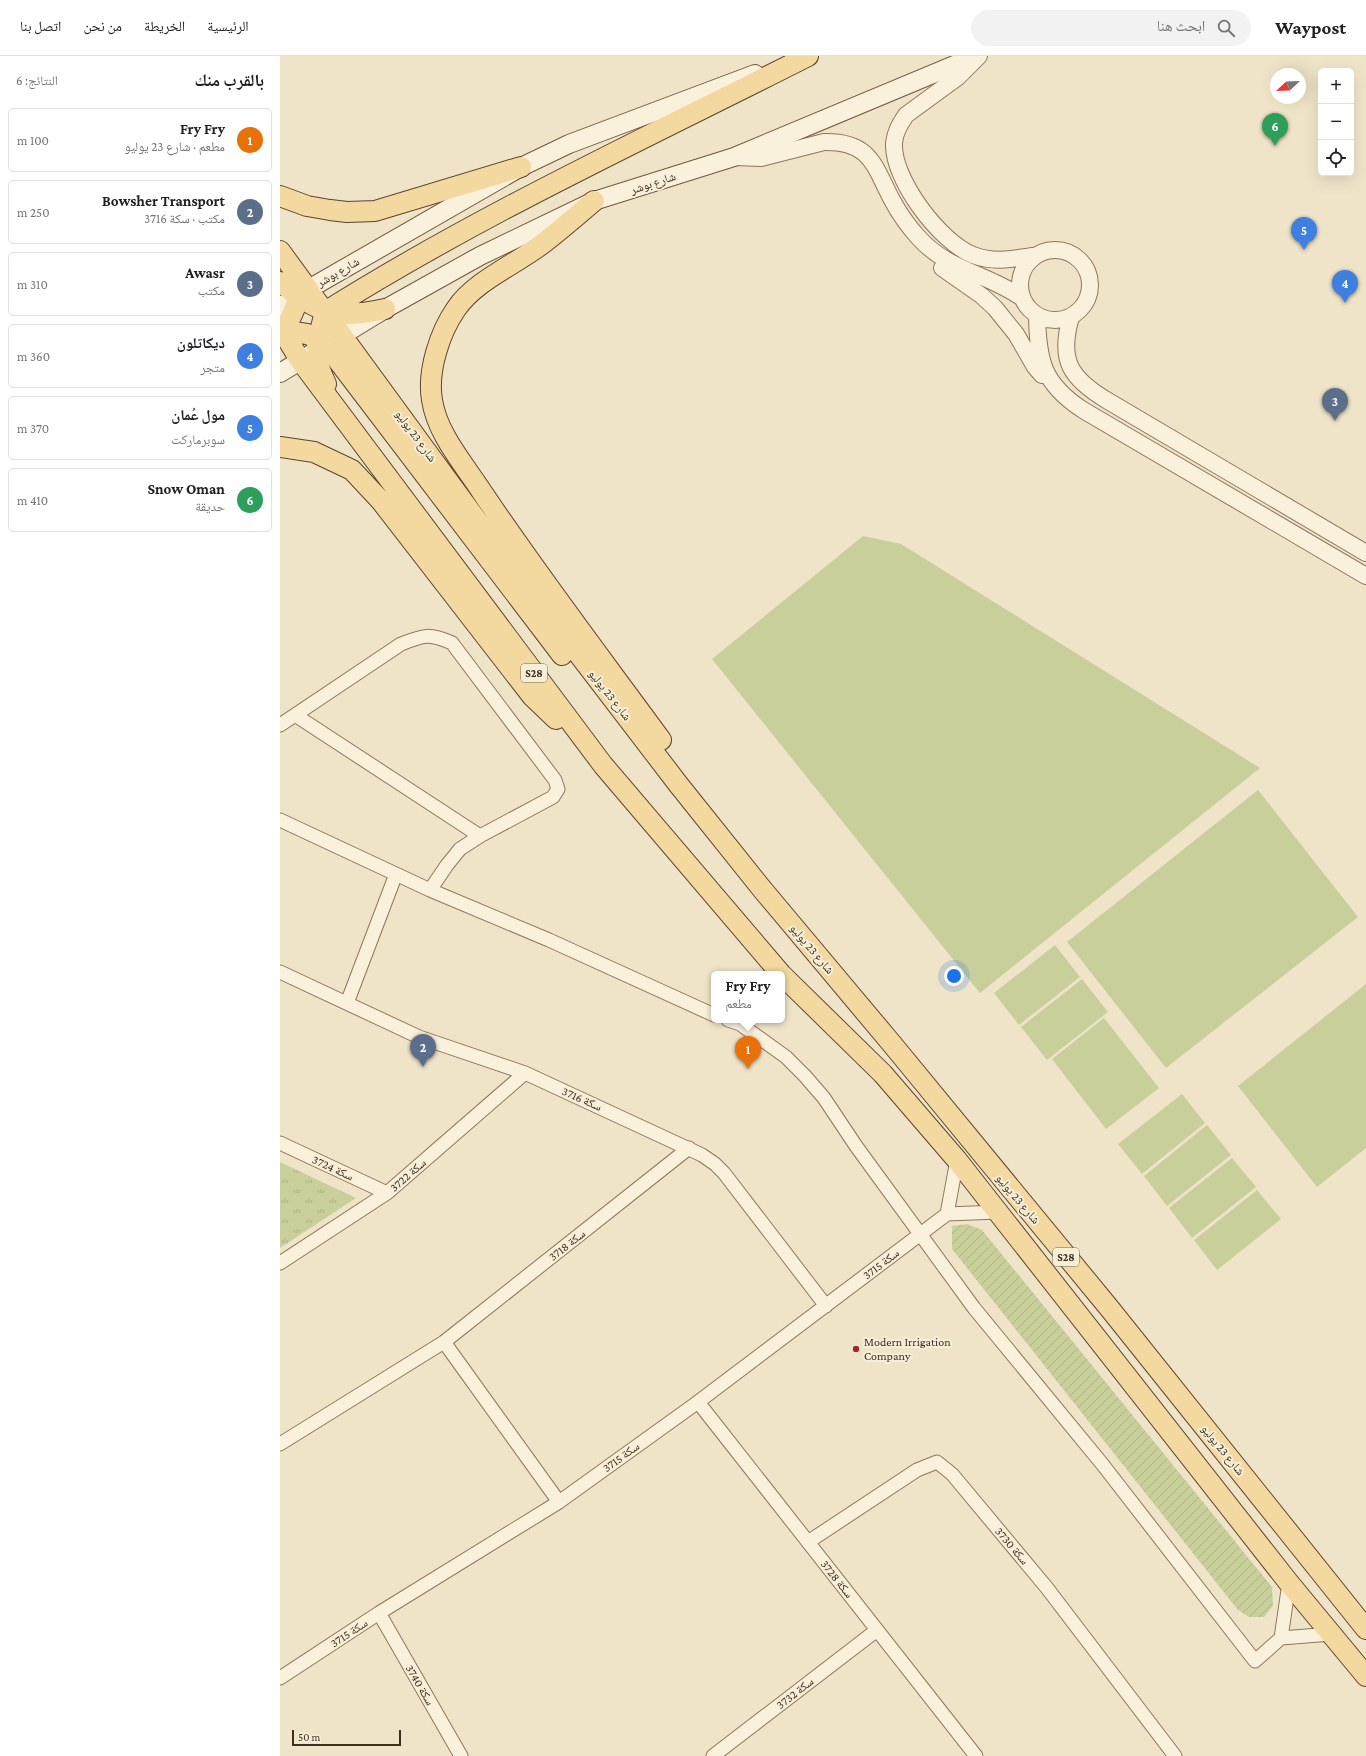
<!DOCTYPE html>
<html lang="ar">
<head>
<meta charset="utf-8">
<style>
	:root { --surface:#fff; --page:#f2f2f2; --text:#202124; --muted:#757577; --line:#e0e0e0; --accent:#db2777 }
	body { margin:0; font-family:"Crimson Pro","Noto Naskh Arabic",serif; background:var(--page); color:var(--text); direction:rtl }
	.controls { position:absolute; right:12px; top:12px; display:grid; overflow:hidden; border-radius:6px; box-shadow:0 4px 16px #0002 }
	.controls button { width:36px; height:36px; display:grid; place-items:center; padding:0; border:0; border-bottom:1px solid var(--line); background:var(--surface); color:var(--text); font:20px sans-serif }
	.compass { position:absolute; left:990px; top:12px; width:36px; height:36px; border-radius:50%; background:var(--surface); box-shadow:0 4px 16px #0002; rotate:247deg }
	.scale { position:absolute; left:12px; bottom:10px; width:109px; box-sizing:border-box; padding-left:4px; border:2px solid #3d2e20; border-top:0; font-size:11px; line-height:14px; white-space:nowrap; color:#3d2e20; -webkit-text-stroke:3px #f7eed8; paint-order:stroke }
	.you { position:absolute; left:674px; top:920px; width:14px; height:14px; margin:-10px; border:3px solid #fff; border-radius:50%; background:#1a73e8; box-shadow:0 0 0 6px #1a73e833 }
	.badge { display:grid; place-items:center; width:26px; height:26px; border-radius:50%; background:var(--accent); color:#fff; font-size:13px; font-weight:700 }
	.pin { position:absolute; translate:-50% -33px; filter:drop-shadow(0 1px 2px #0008) }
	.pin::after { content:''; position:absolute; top:21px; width:14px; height:12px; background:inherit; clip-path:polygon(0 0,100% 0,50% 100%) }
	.popup { position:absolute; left:431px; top:915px; width:74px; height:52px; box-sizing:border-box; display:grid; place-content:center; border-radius:6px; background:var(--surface); filter:drop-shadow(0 1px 3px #0005); font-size:13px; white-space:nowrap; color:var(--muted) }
	.popup b { font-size:15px; color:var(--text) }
	.popup::after { content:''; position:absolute; left:50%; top:100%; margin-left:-8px; border:8px solid transparent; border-top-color:var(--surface) }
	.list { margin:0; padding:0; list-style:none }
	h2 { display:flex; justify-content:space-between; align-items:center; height:52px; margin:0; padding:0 16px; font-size:17px }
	h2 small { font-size:13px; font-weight:400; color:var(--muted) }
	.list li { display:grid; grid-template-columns:26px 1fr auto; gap:12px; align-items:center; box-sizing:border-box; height:64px; margin:0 8px 8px; padding:0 8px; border:1px solid var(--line); border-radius:6px }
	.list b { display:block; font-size:15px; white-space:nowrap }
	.list p { margin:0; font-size:13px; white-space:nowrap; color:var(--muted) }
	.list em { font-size:13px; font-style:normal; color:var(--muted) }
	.icon { flex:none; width:22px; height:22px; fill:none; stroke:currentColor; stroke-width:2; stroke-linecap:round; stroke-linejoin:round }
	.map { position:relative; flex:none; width:1086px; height:1700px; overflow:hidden; direction:ltr }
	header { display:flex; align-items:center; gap:24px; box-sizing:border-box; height:56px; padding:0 20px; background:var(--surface); border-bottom:1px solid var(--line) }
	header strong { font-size:19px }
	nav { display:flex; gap:22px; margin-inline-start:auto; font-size:14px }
	.search { width:280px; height:36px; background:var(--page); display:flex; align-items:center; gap:10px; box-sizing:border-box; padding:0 14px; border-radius:22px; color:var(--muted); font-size:15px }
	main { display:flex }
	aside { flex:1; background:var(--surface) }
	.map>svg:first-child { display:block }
	.grass { fill:url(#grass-tufts) }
	.garden { fill:url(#garden-furrows) }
	.pitch { fill:#c9cf9b }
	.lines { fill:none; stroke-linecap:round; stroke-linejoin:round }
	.minor-casing { stroke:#8d765c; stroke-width:15 }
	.tertiary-casing { stroke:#8d765c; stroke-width:18 }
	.secondary-casing { stroke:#6f573f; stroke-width:20 }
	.primary-casing { stroke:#5b4430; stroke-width:22 }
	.minor { stroke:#faf1dc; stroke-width:13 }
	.tertiary { stroke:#faf1dc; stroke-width:16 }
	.secondary { stroke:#faf1dc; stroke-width:18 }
	.primary { stroke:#f3d9a0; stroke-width:20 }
	.poi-dot { fill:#9e2a2b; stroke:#f7eed8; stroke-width:1.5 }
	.labels { text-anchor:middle; stroke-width:4; stroke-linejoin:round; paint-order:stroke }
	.shield { fill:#f7eed8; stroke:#756857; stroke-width:1 }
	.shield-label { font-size:11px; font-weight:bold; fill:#3d2e20 }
	.street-label { font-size:12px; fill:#3d2e20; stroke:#f7eed8 }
	.poi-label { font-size:12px; fill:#3d2e20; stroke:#f7eed8; text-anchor:start }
</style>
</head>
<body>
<header>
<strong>Waypost</strong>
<div class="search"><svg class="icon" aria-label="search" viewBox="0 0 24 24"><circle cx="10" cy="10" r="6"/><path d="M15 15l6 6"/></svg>ابحث هنا</div>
<nav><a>الرئيسية</a><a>الخريطة</a><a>من نحن</a><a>اتصل بنا</a></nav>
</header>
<main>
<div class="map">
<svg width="1086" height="1700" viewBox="0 0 1086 1700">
	<defs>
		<pattern id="grass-tufts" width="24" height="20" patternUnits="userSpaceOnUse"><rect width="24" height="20" fill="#c9cf9b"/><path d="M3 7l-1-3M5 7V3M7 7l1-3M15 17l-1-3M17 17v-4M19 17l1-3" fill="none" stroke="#aeb285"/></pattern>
		<pattern id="garden-furrows" width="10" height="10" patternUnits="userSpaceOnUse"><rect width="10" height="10" fill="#c9cf9b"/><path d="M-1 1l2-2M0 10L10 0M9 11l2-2" fill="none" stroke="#aeb285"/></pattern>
	</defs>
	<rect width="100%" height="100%" fill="#f0e4c8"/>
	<path class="grass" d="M 0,1106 L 76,1142 L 0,1192 Z"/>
	<path class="garden" d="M 687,1168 L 702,1174 L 992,1531 L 993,1550 L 984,1561 L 969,1561 L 958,1554 L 672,1193 L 672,1170 Z"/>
	<path class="pitch" d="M 583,480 L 621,488 L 980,712 L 700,937 L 432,603 Z
		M 978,734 L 1078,861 L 886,1012 L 787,886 Z
		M 775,889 L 800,921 L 739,969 L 714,937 Z
		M 802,923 L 828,956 L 767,1004 L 741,971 Z
		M 1086,928 L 1086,1092 L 1037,1131 L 958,1030 Z
		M 824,962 L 879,1032 L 826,1073 L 772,1003 Z
		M 902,1038 L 925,1067 L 862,1118 L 838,1088 Z
		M 927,1069 L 951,1099 L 887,1150 L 864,1120 Z
		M 952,1102 L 976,1131 L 912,1182 L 889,1152 Z
		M 977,1134 L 1001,1163 L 937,1214 L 914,1184 Z"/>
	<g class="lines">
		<defs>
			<path id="minor" d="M 15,659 L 200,780 L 180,793 L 167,809 L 150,834
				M 0,669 L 121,588 C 144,579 149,577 172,587 L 275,724 L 278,733 L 273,741 L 200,780
				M 0,764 L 150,834 L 269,884 L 434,959
				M 0,916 L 139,981 L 245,1017 L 422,1099 L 435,1108 L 444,1117 L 546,1250
				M 67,947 L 116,818
				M 448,964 L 460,968 L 506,1001 L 525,1020 L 544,1042 L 576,1090 L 694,1252 L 823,1409 L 975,1605 L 1001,1582 L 1052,1578
				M 0,1087 L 107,1137
				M 667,1158 L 677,1104
				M 0,1207 L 107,1137 L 245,1017
				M 164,1286 L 279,1446
				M 418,1346 L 696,1700
				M 0,1388 L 164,1286 L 409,1092
				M 528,1486 L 637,1414 L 657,1406 L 672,1418 L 767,1532 L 895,1700
				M 99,1557 L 181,1700
				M 1001,1582 L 1009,1527
				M 0,1622 L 99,1557 L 279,1446 L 418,1346 L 667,1158 L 718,1156
				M 433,1700 L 597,1574"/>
			<path id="tertiary" d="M 699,0 L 678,21 L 626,59 C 620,68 615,76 614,87 C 612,123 660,186 693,199 C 713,207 733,203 753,200
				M 454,101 L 481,102 L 544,86 C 591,85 594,110 612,144 C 619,157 628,170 638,181 C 668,215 707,217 742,242
				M740 229a35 35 0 1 1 70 0a35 35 0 1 1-70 0Z
				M 662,212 L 702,240 L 715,252 L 736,278 L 755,311 L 762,319
				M 757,260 C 758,305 763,328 803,354 L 1086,520
				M 791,261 C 778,305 791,323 828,345 L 1086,497"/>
			<path id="secondary" d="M 0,251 L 27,234 L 241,111 L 289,88 L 475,18
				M 0,317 L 105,253 L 200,200 L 314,145 L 454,101 L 696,0"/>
			<path id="primary" d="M 0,140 L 27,150 L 50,154 L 67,156 L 95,155 L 241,111
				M 314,145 C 295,161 277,177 258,191 C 232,210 194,226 176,253 C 160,276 147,315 152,344 C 157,378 184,408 202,436 C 259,521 321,602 381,684
				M 0,195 L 209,481 L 398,728 L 482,833 L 612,988 L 830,1253 L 1086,1573
				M 0,226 C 40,258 55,264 105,253
				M 0,271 L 20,304 L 323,709 L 501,918
				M 0,274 L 27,278 L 37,282 L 53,298 L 282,599
				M 0,276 C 8,270 17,250 18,240 C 18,236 17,231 16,227
				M 46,328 L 37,307 L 37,287 L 45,256 C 199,159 366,82 528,0
				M 0,391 L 34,396 L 72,414 L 101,445 L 252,640 L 276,663
				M 502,919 L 603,1018 L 677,1104 L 1009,1527 L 1086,1620"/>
		</defs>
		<use href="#minor" class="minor-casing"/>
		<use href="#tertiary" class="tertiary-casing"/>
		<use href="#secondary" class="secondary-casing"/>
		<use href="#primary" class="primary-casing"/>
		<use href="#minor" class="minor"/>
		<use href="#tertiary" class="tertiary"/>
		<use href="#secondary" class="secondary"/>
		<use href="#primary" class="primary"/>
	</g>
	<circle class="poi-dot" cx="576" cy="1293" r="4"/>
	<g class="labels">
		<g class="shield">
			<rect x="241" y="608" width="26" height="18" rx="3"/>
			<rect x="773" y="1192" width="26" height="18" rx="3"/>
		</g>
		<g class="shield-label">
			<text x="254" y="621">S28</text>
			<text x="786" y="1205">S28</text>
		</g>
		<g class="street-label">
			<text transform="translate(373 127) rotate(-18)" y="4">شارع بوشر</text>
			<text transform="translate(58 216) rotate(-30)" y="4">شارع بوشر</text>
			<text transform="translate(136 380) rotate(54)" y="4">شارع 23 يوليو</text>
			<text transform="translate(330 639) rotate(52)" y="4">شارع 23 يوليو</text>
			<text transform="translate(532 893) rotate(50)" y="4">شارع 23 يوليو</text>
			<text transform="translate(302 1043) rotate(24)" y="4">سكة 3716</text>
			<text transform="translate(53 1112) rotate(25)" y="4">سكة 3724</text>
			<text transform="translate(128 1119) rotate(-41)" y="4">سكة 3722</text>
			<text transform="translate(738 1143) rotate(50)" y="4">شارع 23 يوليو</text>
			<text transform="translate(287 1189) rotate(-38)" y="4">سكة 3718</text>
			<text transform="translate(601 1208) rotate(-37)" y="4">سكة 3715</text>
			<text transform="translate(943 1394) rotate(51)" y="4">شارع 23 يوليو</text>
			<text transform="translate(341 1401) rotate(-36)" y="4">سكة 3715</text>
			<text transform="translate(732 1490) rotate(50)" y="4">سكة 3730</text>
			<text transform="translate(557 1523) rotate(52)" y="4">سكة 3728</text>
			<text transform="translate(69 1577) rotate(-33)" y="4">سكة 3715</text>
			<text transform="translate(140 1629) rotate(60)" y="4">سكة 3740</text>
			<text transform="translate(515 1637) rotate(-38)" y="4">سكة 3732</text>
		</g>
		<g class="poi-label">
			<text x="584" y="1290">Modern Irrigation<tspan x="584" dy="14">Company</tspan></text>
		</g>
	</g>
</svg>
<div class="controls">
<button>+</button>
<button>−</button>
<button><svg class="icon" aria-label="locate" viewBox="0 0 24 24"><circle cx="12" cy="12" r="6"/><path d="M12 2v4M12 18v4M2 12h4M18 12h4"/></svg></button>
</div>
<svg class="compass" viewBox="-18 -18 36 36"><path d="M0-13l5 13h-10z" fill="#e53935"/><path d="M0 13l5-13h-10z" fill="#757577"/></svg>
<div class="scale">50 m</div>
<div class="you"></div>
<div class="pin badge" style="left:468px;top:1013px;background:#e8710a">1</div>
<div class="popup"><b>Fry Fry</b>مطعم</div>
<div class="pin badge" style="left:143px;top:1011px;background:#5c6f8a">2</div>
<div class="pin badge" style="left:1055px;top:365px;background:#5c6f8a">3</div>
<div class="pin badge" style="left:1065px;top:247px;background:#3f7fe0">4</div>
<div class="pin badge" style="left:1024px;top:194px;background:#3f7fe0">5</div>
<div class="pin badge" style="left:995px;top:90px;background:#2e9e5b">6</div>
</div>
<aside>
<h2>بالقرب منك<small>النتائج: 6</small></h2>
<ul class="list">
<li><span class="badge" style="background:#e8710a">1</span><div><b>Fry Fry</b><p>مطعم · شارع 23 يوليو</p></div><em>100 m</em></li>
<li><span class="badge" style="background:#5c6f8a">2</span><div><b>Bowsher Transport</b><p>مكتب · سكة 3716</p></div><em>250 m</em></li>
<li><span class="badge" style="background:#5c6f8a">3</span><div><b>Awasr</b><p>مكتب</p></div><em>310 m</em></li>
<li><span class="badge" style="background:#3f7fe0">4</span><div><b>ديكاتلون</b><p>متجر</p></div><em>360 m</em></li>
<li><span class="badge" style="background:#3f7fe0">5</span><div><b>مول عُمان</b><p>سوبرماركت</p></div><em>370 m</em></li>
<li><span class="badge" style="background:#2e9e5b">6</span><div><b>Snow Oman</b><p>حديقة</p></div><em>410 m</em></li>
</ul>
</aside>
</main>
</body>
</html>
